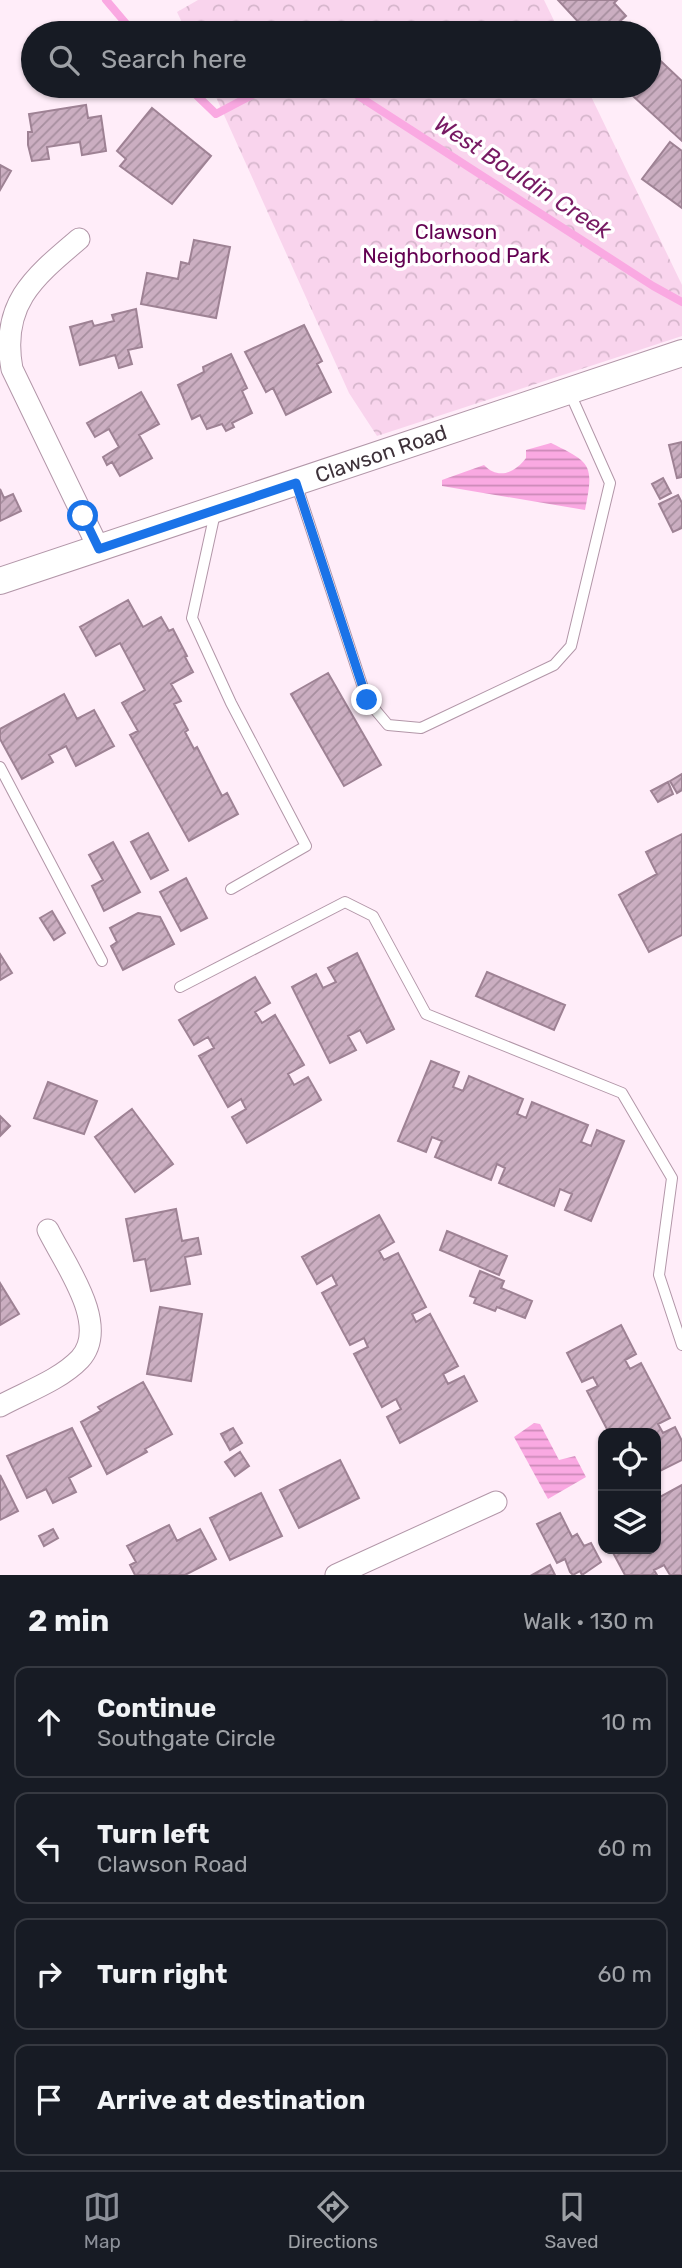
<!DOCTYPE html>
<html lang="en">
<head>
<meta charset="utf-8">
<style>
	:root { --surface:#171b24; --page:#242831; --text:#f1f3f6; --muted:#9ea1a6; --line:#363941; --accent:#8c9099 }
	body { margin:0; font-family:Rubik,sans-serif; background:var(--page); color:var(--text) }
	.controls { position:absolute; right:21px; bottom:21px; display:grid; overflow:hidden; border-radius:14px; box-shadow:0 2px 5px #0004 }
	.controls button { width:63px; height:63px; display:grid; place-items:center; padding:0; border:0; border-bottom:2px solid var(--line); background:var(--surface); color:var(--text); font:35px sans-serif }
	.stop { position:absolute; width:21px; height:21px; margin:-16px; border:5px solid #1a73e8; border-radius:50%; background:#fff }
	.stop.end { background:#1a73e8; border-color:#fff; box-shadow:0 2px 7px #0008 }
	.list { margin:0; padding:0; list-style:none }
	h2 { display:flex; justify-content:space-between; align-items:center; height:91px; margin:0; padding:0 28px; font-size:30px }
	h2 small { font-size:23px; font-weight:400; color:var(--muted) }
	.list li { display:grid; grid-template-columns:46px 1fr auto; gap:21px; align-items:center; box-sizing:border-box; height:112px; margin:0 14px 14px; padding:0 14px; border:2px solid var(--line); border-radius:14px }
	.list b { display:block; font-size:26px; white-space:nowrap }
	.list p { margin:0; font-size:23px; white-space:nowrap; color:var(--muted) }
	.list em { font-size:23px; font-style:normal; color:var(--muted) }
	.icon { flex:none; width:38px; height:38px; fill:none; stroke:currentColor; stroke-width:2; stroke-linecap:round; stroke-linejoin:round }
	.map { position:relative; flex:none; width:682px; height:1575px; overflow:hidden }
	.search { position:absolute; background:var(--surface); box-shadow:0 2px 5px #0004; left:21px; right:21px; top:21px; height:77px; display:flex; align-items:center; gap:18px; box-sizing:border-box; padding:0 24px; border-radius:38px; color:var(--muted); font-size:26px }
	.sheet { height:595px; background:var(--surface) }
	nav { display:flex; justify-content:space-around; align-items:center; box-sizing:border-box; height:98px; border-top:2px solid var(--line); background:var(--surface); font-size:19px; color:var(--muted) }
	nav a { display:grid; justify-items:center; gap:4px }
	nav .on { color:var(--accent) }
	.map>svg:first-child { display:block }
	.forest { fill:url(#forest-crowns) }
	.water { fill:url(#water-rules) }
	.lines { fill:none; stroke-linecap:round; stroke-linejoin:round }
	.stream { stroke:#faa9e2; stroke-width:8 }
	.building { fill:url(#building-hatch); stroke:#9e8294; stroke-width:2 }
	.service-casing { stroke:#b296a8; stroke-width:12 }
	.minor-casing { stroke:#b296a8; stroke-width:23 }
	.tertiary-casing { stroke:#b296a8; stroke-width:28 }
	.service { stroke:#fff; stroke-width:10 }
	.minor { stroke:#fff; stroke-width:21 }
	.tertiary { stroke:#fff; stroke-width:26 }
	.route { stroke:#1a73e8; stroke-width:9 }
	.labels { text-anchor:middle; stroke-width:7; stroke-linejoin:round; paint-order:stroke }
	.park-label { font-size:21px; fill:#630051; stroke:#fff }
	.street-label { font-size:21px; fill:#3e323a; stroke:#fff }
	.water-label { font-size:23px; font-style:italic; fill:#771a63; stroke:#fff }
</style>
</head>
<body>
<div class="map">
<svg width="682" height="1575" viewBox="0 0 682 1575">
	<defs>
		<pattern id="forest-crowns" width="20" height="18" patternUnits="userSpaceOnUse" patternTransform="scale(1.75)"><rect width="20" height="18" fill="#f9d4ed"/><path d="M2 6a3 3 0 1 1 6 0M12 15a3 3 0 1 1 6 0" fill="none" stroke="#d6b6cc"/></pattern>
		<pattern id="water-rules" width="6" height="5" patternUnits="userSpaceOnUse" patternTransform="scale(1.75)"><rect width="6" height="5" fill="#faa9e2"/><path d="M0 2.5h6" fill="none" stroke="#cc8ab8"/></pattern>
		<pattern id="building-hatch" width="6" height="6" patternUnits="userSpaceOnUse" patternTransform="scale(1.75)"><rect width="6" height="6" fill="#cbaec1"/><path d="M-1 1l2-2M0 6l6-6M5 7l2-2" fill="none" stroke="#a68e9e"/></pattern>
	</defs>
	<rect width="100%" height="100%" fill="#ffedf9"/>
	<path class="forest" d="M 198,0 L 544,0 L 560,33 L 187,33 L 177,12 Z
		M 211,86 L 586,86 L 682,285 L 682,336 L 377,436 L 349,393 Z"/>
	<path class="water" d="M 551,443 C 592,463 594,465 585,510 L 442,486 L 442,480 L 484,465 C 498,480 515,473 526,458 L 526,450 Z
		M 534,1423 L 540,1424 L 559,1460 L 575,1456 L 586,1477 L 548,1499 L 514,1437 Z"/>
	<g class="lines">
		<path class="stream" d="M 106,0 L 134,33
			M 187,86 L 216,114 L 269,86
			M 343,86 L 653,286 L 682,302"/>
	</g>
	<path class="building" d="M 558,0 L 617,0 L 614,3 L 626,16 L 618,23 L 624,29 L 630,23 L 640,33 L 579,33 L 584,28 Z
		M 649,50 L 682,81 L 682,141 L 622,86 L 649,86 Z
		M 86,105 L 88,118 L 101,116 L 106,151 L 82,155 L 80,142 L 47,147 L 49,159 L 32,161 L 28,145 L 28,132 L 32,132 L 29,114 Z
		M 152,108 L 211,156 L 172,204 L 120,166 L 126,159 L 117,151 Z
		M 670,142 L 682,151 L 682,208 L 642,179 Z
		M 0,165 L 11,171 L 0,190 Z
		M 194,240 L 230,247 L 216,318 L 141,304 L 147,273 L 178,279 L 181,262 L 189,264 Z
		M 136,309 L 142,347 L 128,350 L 132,364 L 119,368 L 115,355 L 80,365 L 70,327 L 92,321 L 94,326 L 114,321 L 112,315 Z
		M 304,325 L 322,361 L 317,364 L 331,392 L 286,415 L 273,388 L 266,392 L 245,352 Z
		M 231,354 L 247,388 L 242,391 L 252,413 L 232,423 L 234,427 L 226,431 L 222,424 L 207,429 L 200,415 L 192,419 L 178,385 L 204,372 L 203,367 Z
		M 141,392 L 159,424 L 139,435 L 152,458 L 120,476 L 112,462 L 107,465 L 103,457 L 119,447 L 109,429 L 95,437 L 87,423 Z
		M 682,442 L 682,477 L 677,478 L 669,445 Z
		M 663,478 L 671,493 L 660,499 L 652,484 Z
		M 0,489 L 4,498 L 13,494 L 21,511 L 0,521 Z
		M 678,495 L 682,503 L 682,528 L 673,532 L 659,504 Z
		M 128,600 L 143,627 L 161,617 L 169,631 L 173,629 L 187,656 L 185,657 L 193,672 L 171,684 L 181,701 L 174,704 L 188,730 L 185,732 L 194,749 L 197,747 L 222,796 L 227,793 L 238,814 L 189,841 L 130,735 L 138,731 L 122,703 L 145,690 L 120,643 L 96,656 L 80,627 Z
		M 328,673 L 381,765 L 344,786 L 291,694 Z
		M 64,694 L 77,719 L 94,710 L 114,746 L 76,766 L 66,746 L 49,755 L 53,762 L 22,779 L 0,739 L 0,729 Z
		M 682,774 L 682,790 L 677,793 L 670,781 Z
		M 668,782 L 673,794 L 658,802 L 651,791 Z
		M 148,833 L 168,870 L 151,879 L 131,842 Z
		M 682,834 L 682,935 L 649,952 L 619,895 L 657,874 L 646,852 Z
		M 113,842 L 140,892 L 104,911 L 92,886 L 103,880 L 89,855 Z
		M 186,878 L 207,918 L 181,931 L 160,892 Z
		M 52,911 L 65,933 L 54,940 L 40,918 Z
		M 138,913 L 160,917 L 174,944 L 123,970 L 111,946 L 117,942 L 110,928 Z
		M 357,953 L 394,1029 L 367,1043 L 360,1030 L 348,1036 L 356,1050 L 330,1063 L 292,987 L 316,974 L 323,988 L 336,982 L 328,968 Z
		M 0,954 L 12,973 L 0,980 Z
		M 487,972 L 565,1005 L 554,1030 L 476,996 Z
		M 255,977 L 270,1003 L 255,1012 L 262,1023 L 275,1015 L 304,1065 L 288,1074 L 294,1085 L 308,1077 L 321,1100 L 247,1143 L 232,1117 L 246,1109 L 241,1099 L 228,1107 L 199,1056 L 214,1048 L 208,1037 L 194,1045 L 179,1020 Z
		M 431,1061 L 459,1072 L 453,1087 L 463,1091 L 469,1076 L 523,1099 L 517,1114 L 526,1118 L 532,1102 L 588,1125 L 581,1142 L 591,1146 L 597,1130 L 624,1141 L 591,1221 L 565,1210 L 572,1194 L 560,1189 L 554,1206 L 499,1183 L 505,1168 L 497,1164 L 491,1180 L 435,1157 L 442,1141 L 432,1137 L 426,1152 L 398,1141 Z
		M 48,1082 L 97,1101 L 84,1134 L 34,1118 Z
		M 132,1109 L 173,1164 L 135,1192 L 95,1137 Z
		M 0,1116 L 10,1126 L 0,1136 Z
		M 176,1209 L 182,1241 L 198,1238 L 201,1254 L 185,1257 L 190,1284 L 151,1291 L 145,1259 L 134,1261 L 126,1219 Z
		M 379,1215 L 394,1242 L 379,1251 L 384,1260 L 398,1253 L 426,1307 L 412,1314 L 416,1322 L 430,1314 L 458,1366 L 443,1374 L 448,1384 L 464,1376 L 477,1401 L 400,1443 L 387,1417 L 401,1409 L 396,1399 L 382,1407 L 354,1354 L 368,1347 L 364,1338 L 350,1345 L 322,1293 L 337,1285 L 332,1275 L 317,1284 L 302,1257 Z
		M 447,1231 L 507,1256 L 499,1275 L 440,1250 Z
		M 480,1271 L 504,1281 L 501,1288 L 532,1301 L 525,1318 L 497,1307 L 495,1311 L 474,1303 L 476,1298 L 470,1296 Z
		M 0,1283 L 19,1314 L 0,1325 Z
		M 160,1307 L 202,1314 L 191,1381 L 147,1374 Z
		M 621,1325 L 636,1354 L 625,1360 L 630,1369 L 641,1363 L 670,1418 L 658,1424 L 663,1433 L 675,1427 L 682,1441 L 682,1460 L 656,1473 L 656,1433 L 609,1433 L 587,1391 L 598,1386 L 593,1377 L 582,1382 L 567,1353 Z
		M 143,1382 L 172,1434 L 145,1449 L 147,1452 L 107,1474 L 81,1422 L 101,1411 L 98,1407 Z
		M 72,1428 L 91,1466 L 69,1478 L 76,1492 L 53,1503 L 46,1489 L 27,1498 L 7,1456 Z
		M 233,1428 L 242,1443 L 230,1450 L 221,1434 Z
		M 240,1452 L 249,1466 L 235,1476 L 225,1462 Z
		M 340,1460 L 359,1498 L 299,1528 L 280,1490 Z
		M 0,1475 L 18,1511 L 0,1520 Z
		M 682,1485 L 682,1575 L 670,1575 L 664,1565 L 654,1570 L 657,1575 L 625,1575 L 611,1549 L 656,1549 L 656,1499 Z
		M 261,1493 L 282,1536 L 230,1560 L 210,1518 Z
		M 560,1513 L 572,1537 L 577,1534 L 584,1546 L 591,1543 L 601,1562 L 582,1575 L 580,1571 L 573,1575 L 570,1572 L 565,1559 L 557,1563 L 537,1524 Z
		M 169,1525 L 177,1541 L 200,1529 L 216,1559 L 185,1575 L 135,1575 L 130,1565 L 136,1562 L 127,1546 Z
		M 53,1529 L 58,1538 L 44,1546 L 39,1536 Z
		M 550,1565 L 555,1575 L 532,1575 Z"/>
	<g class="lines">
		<defs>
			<path id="service" d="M 296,483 L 367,700 L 388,725 L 421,728 L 554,665 L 571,646 L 610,483 L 569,391
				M 215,513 L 192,618 L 231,703 L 306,846 L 231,889
				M 0,767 L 102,961
				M 180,987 L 345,902 L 373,916 L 426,1014 L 622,1093 L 672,1178 L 659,1275 L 682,1345"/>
			<path id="minor" d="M 79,239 C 34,277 0,304 12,369 L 99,549
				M 0,1406 C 26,1392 60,1380 80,1359 C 111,1325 64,1263 48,1230
				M 336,1575 L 496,1502"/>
			<path id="tertiary" d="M 0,581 L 682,353"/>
		</defs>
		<use href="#service" class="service-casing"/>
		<use href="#minor" class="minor-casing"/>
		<use href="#tertiary" class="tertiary-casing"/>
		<use href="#service" class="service"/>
		<use href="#minor" class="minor"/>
		<use href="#tertiary" class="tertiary"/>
	</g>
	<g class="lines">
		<path class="route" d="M 83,516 L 99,549 L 296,483 L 367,700"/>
	</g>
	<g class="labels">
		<g class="park-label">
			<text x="456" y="239">Clawson<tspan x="456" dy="24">Neighborhood Park</tspan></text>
		</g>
		<g class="street-label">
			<text transform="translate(381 454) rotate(-19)" y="7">Clawson Road</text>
		</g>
		<g class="water-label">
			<text transform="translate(523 177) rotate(33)" y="8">West Bouldin Creek</text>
		</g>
	</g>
</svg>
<div class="controls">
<button><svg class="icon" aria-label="locate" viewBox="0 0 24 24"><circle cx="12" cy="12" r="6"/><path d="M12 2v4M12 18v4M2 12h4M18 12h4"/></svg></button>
<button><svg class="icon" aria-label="layers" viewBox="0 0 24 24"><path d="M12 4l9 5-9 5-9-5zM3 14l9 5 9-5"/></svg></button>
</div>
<div class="stop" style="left:83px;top:516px"></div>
<div class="stop end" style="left:367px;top:700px"></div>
<div class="search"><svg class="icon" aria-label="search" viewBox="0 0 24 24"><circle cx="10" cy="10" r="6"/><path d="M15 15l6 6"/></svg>Search here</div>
</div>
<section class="sheet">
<h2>2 min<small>Walk · 130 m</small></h2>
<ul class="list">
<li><svg class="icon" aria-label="ahead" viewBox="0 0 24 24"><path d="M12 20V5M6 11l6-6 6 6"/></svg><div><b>Continue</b><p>Southgate Circle</p></div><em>10 m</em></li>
<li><svg class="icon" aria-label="left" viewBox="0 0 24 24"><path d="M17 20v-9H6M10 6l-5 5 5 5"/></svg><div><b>Turn left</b><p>Clawson Road</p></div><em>60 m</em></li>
<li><svg class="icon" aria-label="right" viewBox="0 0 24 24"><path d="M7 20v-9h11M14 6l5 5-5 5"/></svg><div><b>Turn right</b></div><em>60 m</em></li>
<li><svg class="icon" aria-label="arrive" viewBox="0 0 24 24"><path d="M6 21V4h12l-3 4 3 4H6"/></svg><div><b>Arrive at destination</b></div></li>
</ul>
</section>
<nav>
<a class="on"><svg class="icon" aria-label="map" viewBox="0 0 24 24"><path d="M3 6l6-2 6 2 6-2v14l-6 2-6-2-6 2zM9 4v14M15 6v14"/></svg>Map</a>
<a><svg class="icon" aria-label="directions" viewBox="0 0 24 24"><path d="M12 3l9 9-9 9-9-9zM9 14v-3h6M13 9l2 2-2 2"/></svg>Directions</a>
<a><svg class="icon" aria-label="saved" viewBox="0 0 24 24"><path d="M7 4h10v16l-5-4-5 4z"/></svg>Saved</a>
</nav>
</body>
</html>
